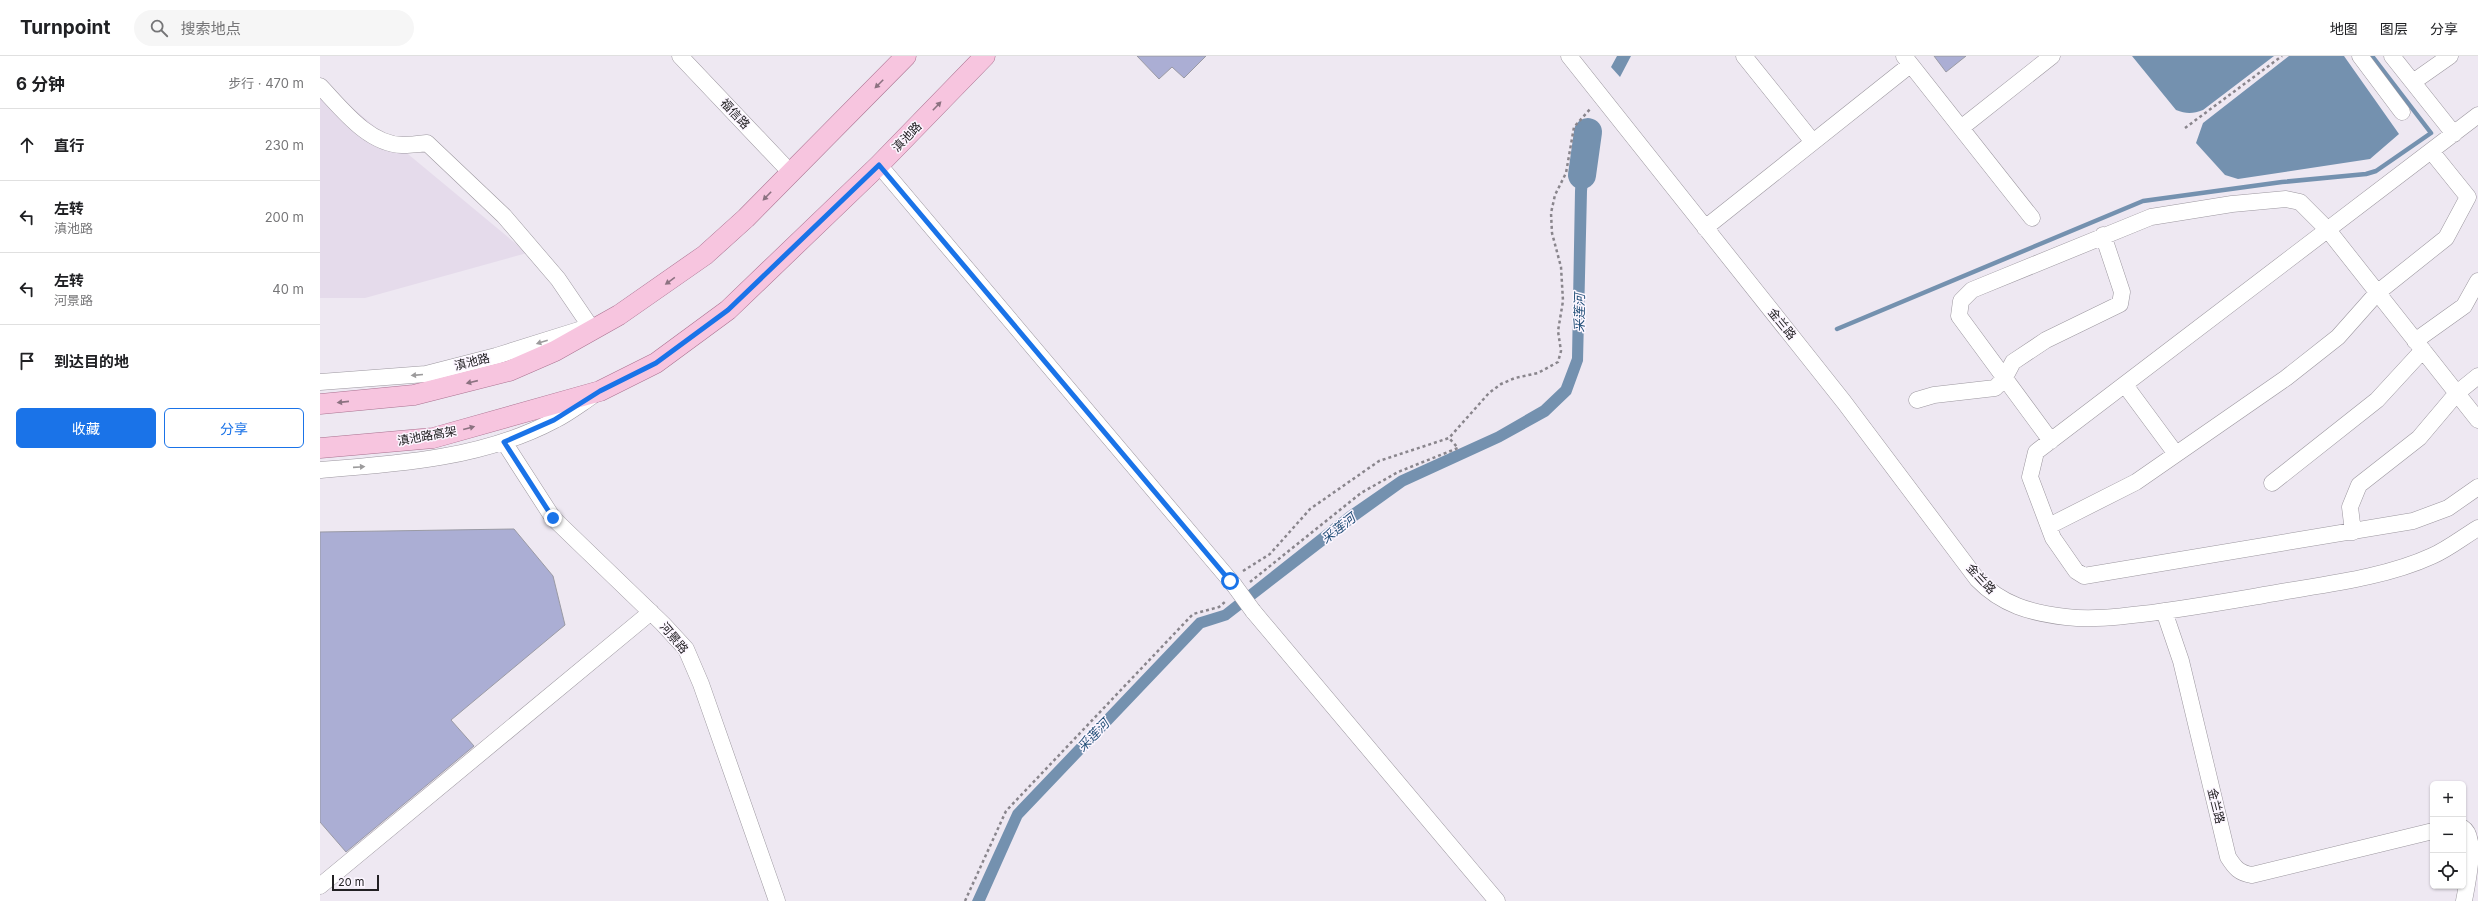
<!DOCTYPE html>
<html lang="zh">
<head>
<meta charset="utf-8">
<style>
	:root { --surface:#fff; --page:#f6f6f6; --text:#202124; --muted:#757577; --line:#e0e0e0; --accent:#1a73e8 }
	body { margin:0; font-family:Inter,"Noto Sans SC",sans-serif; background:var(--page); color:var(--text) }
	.controls { position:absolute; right:12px; bottom:12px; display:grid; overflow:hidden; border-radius:6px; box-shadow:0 1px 3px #0004 }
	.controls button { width:36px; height:36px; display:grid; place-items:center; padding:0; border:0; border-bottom:1px solid var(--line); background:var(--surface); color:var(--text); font:20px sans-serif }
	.scale { position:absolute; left:12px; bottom:10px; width:47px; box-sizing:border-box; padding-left:4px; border:2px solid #222023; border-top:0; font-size:11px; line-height:14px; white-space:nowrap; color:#222023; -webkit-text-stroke:3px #fcf6ff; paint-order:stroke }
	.stop { position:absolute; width:12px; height:12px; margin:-9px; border:3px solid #1a73e8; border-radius:50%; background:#fff }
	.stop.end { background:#1a73e8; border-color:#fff; box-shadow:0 1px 4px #0008 }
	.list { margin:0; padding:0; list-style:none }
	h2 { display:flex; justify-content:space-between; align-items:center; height:52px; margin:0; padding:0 16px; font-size:17px }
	h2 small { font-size:13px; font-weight:400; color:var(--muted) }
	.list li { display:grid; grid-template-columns:26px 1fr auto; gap:12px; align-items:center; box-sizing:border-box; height:72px; padding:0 16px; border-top:1px solid var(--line) }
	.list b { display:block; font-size:15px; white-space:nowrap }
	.list p { margin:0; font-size:13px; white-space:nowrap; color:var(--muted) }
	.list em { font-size:13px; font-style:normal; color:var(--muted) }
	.actions { display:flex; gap:8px; padding:12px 16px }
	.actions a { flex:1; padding:9px 0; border:1px solid var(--accent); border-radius:6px; text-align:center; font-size:14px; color:var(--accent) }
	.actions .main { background:var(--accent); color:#fff }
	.icon { flex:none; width:22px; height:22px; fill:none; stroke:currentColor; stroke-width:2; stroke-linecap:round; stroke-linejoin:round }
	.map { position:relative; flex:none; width:2158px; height:845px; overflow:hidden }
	header { display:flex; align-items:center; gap:24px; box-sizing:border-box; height:56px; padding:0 20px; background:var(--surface); border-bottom:1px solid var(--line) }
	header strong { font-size:19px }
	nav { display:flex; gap:22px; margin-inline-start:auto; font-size:14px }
	.search { width:280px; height:36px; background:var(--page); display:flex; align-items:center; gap:10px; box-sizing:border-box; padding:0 14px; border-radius:22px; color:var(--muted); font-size:15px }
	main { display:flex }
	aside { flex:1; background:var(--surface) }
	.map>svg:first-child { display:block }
	.built { fill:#e5dbeb }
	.water { fill:#7491af }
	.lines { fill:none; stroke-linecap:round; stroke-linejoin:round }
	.stream { stroke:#7491af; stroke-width:4.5 }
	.river { stroke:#7491af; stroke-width:28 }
	.building { fill:#abaed4; stroke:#9a9aa4 }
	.minor-casing { stroke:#9c979f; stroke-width:17 }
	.major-casing { stroke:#a97290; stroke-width:21 }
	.path { stroke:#89858c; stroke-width:2.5; stroke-dasharray:3 3; stroke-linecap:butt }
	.minor { stroke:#fff; stroke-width:16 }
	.major { stroke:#f7c5df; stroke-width:20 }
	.minor-bridge-casing { stroke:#9c979f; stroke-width:17; stroke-linecap:butt }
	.minor-bridge { stroke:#fff; stroke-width:16 }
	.oneway { fill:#8c7281 }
	.oneway2 { fill:#9c9b9c }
	.route { stroke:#1a73e8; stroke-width:5 }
	.labels { text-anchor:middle; stroke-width:3; stroke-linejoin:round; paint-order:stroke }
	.street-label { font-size:12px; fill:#222023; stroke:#fcf6ff }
	.water-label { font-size:13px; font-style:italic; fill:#224f78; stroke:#fcf6ff }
</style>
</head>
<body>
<header>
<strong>Turnpoint</strong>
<div class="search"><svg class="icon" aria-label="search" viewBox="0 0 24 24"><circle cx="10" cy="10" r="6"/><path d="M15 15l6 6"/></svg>搜索地点</div>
<nav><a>地图</a><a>图层</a><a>分享</a></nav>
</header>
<main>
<aside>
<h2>6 分钟<small>步行 · 470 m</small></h2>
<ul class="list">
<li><svg class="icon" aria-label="ahead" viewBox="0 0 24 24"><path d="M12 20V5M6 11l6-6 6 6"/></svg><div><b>直行</b></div><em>230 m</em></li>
<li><svg class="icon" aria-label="left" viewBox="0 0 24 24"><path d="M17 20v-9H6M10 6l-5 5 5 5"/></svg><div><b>左转</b><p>滇池路</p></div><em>200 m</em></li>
<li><svg class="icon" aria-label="left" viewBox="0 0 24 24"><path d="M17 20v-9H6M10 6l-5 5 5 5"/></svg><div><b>左转</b><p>河景路</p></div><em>40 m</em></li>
<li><svg class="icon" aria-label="arrive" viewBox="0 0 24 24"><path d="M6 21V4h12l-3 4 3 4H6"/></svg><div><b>到达目的地</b></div></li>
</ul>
<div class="actions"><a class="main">收藏</a><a>分享</a></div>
</aside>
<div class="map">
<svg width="2158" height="845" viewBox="0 0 2158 845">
	<rect width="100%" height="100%" fill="#eee8f2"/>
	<path class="built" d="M 0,25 L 207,197 L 45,242 L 0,242 Z"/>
	<path class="water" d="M 1297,0 L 1311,0 L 1300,21 L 1291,11 Z
		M 1812,0 L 1954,0 L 1883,54 C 1873,58 1866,58 1856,54 Z
		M 1969,0 L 2024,0 L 2079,78 L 2050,103 L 1918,123 L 1905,119 L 1876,87 L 1883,67 Z
		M 1262,75 L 1272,87 L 1267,135 L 1263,305 L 1251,338 L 1228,360 L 1181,386 L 1085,430 L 1035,466 L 908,564 L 883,572 L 702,762 L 665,845 L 652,845 L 693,755 L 877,562 L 903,554 L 1027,456 L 1079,420 L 1176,376 L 1221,350 L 1241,331 L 1252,302 L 1255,135 L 1257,103 Z"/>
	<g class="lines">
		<path class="stream" d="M 1517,273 L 1823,145 L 1962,126 L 2046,118 L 2056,115 L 2111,77 L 2052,0"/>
		<path class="river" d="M 1262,119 L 1268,76"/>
	</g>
	<path class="building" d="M 817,0 L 886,0 L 864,22 L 852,11 L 839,23 Z
		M 1614,0 L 1646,0 L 1626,16 Z
		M 194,473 L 233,520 L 245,569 L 131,664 L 154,690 L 26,796 L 0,766 L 0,476 Z"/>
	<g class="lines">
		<defs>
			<path id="minor" d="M 360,0 L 470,116
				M 1249,0 L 1524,346 L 1657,523 C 1682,549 1711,557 1746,561 C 1771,564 1797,561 1822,558 C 1863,553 1903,546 1944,539 C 1998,529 2062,523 2112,500 C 2128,493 2143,481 2158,472
				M 1424,0 L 1493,86
				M 1584,0 L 1712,162
				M 2040,0 L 2082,56
				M 2072,0 L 2134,78
				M 2093,26 L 2130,0
				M 0,30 C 22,53 48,88 82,89 C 91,89 99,88 107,87 L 184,160 L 238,223 L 270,270
				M 2158,59 L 1716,396 L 1710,421 L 1733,482 L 1756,515 L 1764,520 L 2093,465 L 2128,452 L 2158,431
				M 1641,72 L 1732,0
				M 559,109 L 914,529
				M 1385,172 L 1590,9
				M 2095,285 L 2144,250 L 2158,225
				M 0,326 L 106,318 L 176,300 L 262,273
				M 1805,329 L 1856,398
				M 1597,344 L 1614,339 L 1675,332 L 1684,323 L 1693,306 L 1726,284 L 1800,248 L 1802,236 L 1783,179
				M 1731,385 L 1639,260 L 1641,245 L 1652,234 L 1831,161 L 1912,148 L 1966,143 L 1980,146 L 2008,174 L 2158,364
				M 184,386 L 233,462 L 343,568 L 366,593 L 381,628 L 457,845
				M 0,414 C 79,408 164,402 235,364 C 247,358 259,349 271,341
				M 1952,427 L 2057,344 L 2103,294
				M 1729,470 L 1816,426 L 1966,322 L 2018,281 L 2057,237 L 2126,182 L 2148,141 L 2111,95
				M 2033,476 L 2030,451 L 2039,429 L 2099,382 L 2137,337 L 2158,320
				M 933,555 L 1177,845
				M 1844,555 L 1861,605 L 1908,801 C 1915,812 1919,817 1932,819 L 2113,775
				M 2143,772 C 2158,781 2147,828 2144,845
				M 0,830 L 331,556"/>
			<path id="major" d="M 0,348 L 94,339 L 189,315 L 235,295 L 299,259 L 385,199 L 426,162 L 586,0
				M 0,392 L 113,382 L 280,335 L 336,307 L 408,254 L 559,109 L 665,0"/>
		</defs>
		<use href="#minor" class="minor-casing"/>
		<use href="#major" class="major-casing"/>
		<path class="path" d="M 1865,72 L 1962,0
			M 923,515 L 950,498 L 990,453 L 1059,405 L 1129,382 L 1169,337 L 1181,328 L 1195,322 L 1218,317 L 1238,306 L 1241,295 L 1238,275 L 1243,245 L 1241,211 L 1232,177 L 1231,157 L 1235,139 L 1246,117 L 1254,71 L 1271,52
			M 930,526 L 1041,437 L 1078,416 L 1138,392 L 1129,382
			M 645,845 L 686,755 L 873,558 L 899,551 L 906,545"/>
		<use href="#minor" class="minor"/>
		<use href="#major" class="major"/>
		<defs>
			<path id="minor-bridge" d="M 914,529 L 933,555"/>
		</defs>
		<use href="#minor-bridge" class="minor-bridge-casing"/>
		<use href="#minor-bridge" class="minor-bridge"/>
	</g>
	<defs><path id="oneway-solid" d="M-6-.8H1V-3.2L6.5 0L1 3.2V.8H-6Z"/></defs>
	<g class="oneway">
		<use href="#oneway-solid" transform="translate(559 28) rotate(135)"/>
		<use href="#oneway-solid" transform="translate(617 50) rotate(-46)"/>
		<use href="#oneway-solid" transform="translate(447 140) rotate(134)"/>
		<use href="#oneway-solid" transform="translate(350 225) rotate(144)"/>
		<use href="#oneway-solid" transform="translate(152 326) rotate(167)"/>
		<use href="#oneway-solid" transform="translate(23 346) rotate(174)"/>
		<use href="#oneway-solid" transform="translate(149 372) rotate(-15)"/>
	</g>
	<g class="oneway2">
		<use href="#oneway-solid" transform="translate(222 286) rotate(163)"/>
		<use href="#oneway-solid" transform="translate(97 319) rotate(175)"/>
		<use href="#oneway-solid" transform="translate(39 411) rotate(-4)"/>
	</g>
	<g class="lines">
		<path class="route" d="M 233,462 L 184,386 L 234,364 L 280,335 L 336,307 L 408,254 L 559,109 L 910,525"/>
	</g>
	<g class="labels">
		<g class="street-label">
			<text transform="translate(415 58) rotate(47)" y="4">福信路</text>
			<text transform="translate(587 81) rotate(-46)" y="4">滇池路</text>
			<text transform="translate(1462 268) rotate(51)" y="4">金兰路</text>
			<text transform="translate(152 306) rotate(-14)" y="4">滇池路</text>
			<text transform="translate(107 380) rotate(-10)" y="4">滇池路高架</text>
			<text transform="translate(1661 523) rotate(47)" y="4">金兰路</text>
			<text transform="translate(354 582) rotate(50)" y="4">河景路</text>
			<text transform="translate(1896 750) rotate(76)" y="4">金兰路</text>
		</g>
		<g class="water-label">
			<text transform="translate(1259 257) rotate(-89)" y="5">采莲河</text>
			<text transform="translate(1018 472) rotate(-38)" y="5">采莲河</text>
			<text transform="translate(773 679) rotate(-46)" y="5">采莲河</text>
		</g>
	</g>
</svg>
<div class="controls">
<button>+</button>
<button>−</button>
<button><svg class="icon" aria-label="locate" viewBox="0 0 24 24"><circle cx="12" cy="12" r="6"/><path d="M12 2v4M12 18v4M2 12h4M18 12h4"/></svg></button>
</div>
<div class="scale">20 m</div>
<div class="stop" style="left:910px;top:525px"></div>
<div class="stop end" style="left:233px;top:462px"></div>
</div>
</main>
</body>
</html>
